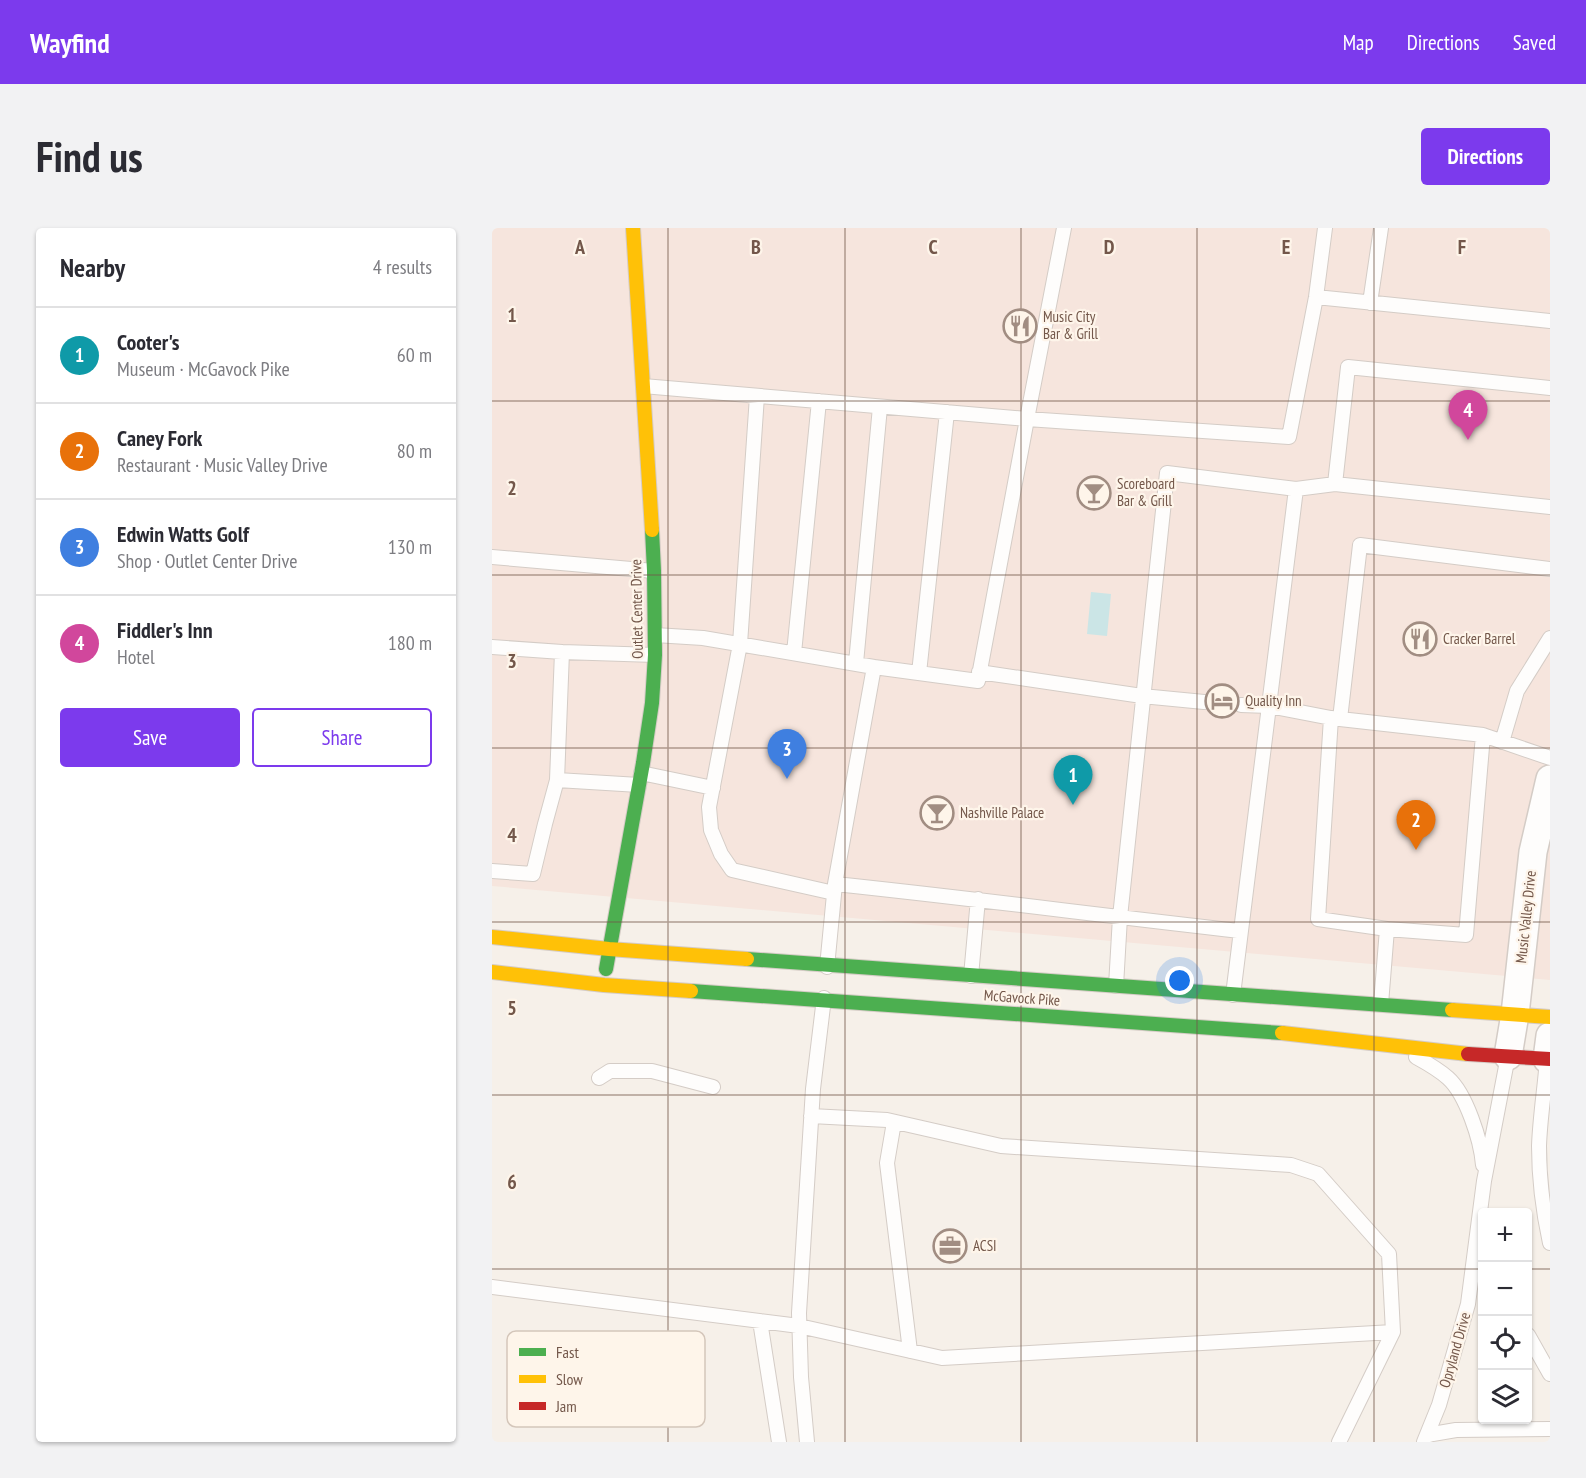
<!DOCTYPE html>
<html lang="en">
<head>
<meta charset="utf-8">
<style>
	:root { --surface:#fff; --page:#f2f2f3; --text:#2b2b33; --muted:#7c7c81; --line:#e1e1e2; --accent:#7c3aed }
	body { margin:0; font-family:"PT Sans Narrow",sans-serif; background:var(--page); color:var(--text) }
	.controls { position:absolute; right:18px; bottom:18px; display:grid; overflow:hidden; border-radius:6px; box-shadow:0 2px 4px #0004 }
	.controls button { width:54px; height:54px; display:grid; place-items:center; padding:0; border:0; border-bottom:2px solid var(--line); background:var(--surface); color:var(--text); font:30px sans-serif }
	.you { position:absolute; left:688px; top:753px; width:21px; height:21px; margin:-15px; border:4px solid #fff; border-radius:50%; background:#1a73e8; box-shadow:0 0 0 9px #1a73e833 }
	.badge { display:grid; place-items:center; width:39px; height:39px; border-radius:50%; background:var(--accent); color:#fff; font-size:20px; font-weight:700 }
	.pin { position:absolute; translate:-50% -50px; filter:drop-shadow(0 2px 3px #0008) }
	.pin::after { content:''; position:absolute; top:32px; width:21px; height:18px; background:inherit; clip-path:polygon(0 0,100% 0,50% 100%) }
	.list { margin:0; padding:0; list-style:none }
	h2 { display:flex; justify-content:space-between; align-items:center; height:78px; margin:0; padding:0 24px; font-size:26px }
	h2 small { font-size:20px; font-weight:400; color:var(--muted) }
	.list li { display:grid; grid-template-columns:39px 1fr auto; gap:18px; align-items:center; box-sizing:border-box; height:96px; padding:0 24px; border-top:2px solid var(--line) }
	.list b { display:block; font-size:22px; white-space:nowrap }
	.list p { margin:0; font-size:20px; white-space:nowrap; color:var(--muted) }
	.list em { font-size:20px; font-style:normal; color:var(--muted) }
	.actions { display:flex; gap:12px; padding:18px 24px }
	.actions a { flex:1; padding:14px 0; border:2px solid var(--accent); border-radius:6px; text-align:center; font-size:21px; color:var(--accent) }
	.actions .main { background:var(--accent); color:#fff }
	.icon { flex:none; width:33px; height:33px; fill:none; stroke:currentColor; stroke-width:2; stroke-linecap:round; stroke-linejoin:round }
	.map { position:relative; flex:none; width:1058px; height:1214px; overflow:hidden; border-radius:6px }
	header { display:flex; align-items:center; gap:36px; box-sizing:border-box; height:84px; padding:0 30px; background:var(--accent); color:#fff }
	header strong { font-size:28px }
	nav { display:flex; gap:33px; margin-inline-start:auto; font-size:21px }
	.intro { display:flex; align-items:center; justify-content:space-between; box-sizing:border-box; height:144px; padding:0 36px }
	h1 { margin:0; font-size:42px }
	.button { padding:15px 27px; border-radius:6px; background:var(--accent); color:#fff; font-size:21px; font-weight:700 }
	main { display:flex; gap:36px; padding:0 36px }
	aside { flex:1; background:var(--surface); border-radius:6px; box-shadow:0 2px 4px #0004 }
	.map>svg:first-child { display:block }
	.commercial { fill:#f6e5dd }
	.water { fill:#cbe5e6 }
	.lines { fill:none; stroke-linecap:round; stroke-linejoin:round }
	.lane-casing { stroke:#d4ccc6; stroke-width:16 }
	.street-casing { stroke:#d4ccc6; stroke-width:30 }
	.fast-casing { stroke:#d5ccc6; stroke-width:16 }
	.slow-casing { stroke:#d5ccc6; stroke-width:16 }
	.jam-casing { stroke:#d5ccc6; stroke-width:16 }
	.lane { stroke:#fefdfc; stroke-width:14 }
	.street { stroke:#fefdfc; stroke-width:27 }
	.fast { stroke:#4caf50; stroke-width:14 }
	.slow { stroke:#ffc107; stroke-width:14 }
	.jam { stroke:#c62828; stroke-width:14 }
	.grid { fill:none; stroke:#73574a; stroke-width:1.5; stroke-opacity:0.55 }
	.labels { text-anchor:middle; stroke-width:4.5; stroke-linejoin:round; paint-order:stroke }
	.poi-label { font-size:15px; fill:#73574a; stroke:#fef5ea; text-anchor:start }
	.street-label { font-size:15px; fill:#73574a; stroke:#fef5ea }
	.key { fill:#fef5ea; stroke:#d4c6ba; stroke-width:1.5 }
	.key-label { font-size:16px; fill:#73574a }
	.grid-label { font-size:20px; text-anchor:middle; font-weight:bold; fill:#73574a; stroke:#fef5ea; stroke-width:4.5; stroke-linejoin:round; paint-order:stroke }
</style>
</head>
<body>
<header>
<strong>Wayfind</strong>
<nav><a>Map</a><a>Directions</a><a>Saved</a></nav>
</header>
<div class="intro"><h1>Find us</h1><a class="button">Directions</a></div>
<main>
<aside>
<h2>Nearby<small>4 results</small></h2>
<ul class="list">
<li><span class="badge" style="background:#0f9aa8">1</span><div><b>Cooter's</b><p>Museum · McGavock Pike</p></div><em>60 m</em></li>
<li><span class="badge" style="background:#e8710a">2</span><div><b>Caney Fork</b><p>Restaurant · Music Valley Drive</p></div><em>80 m</em></li>
<li><span class="badge" style="background:#3f7fe0">3</span><div><b>Edwin Watts Golf</b><p>Shop · Outlet Center Drive</p></div><em>130 m</em></li>
<li><span class="badge" style="background:#d1479c">4</span><div><b>Fiddler's Inn</b><p>Hotel</p></div><em>180 m</em></li>
</ul>
<div class="actions"><a class="main">Save</a><a>Share</a></div>
</aside>
<div class="map">
<svg width="1058" height="1214" viewBox="0 0 1058 1214">
	<rect width="100%" height="100%" fill="#f6f0e9"/>
	<path class="commercial" d="M 0,0 L 1058,0 L 1058,752 L 0,658 Z"/>
	<path class="water" d="M 599,364 L 619,366 L 615,408 L 595,406 Z"/>
	<g class="lines">
		<defs>
			<path id="lane" d="M 824,69 L 1058,93
				M 878,75 L 889,0
				M 151,158 L 535,191 L 572,0
				M 1058,160 L 856,139 L 843,256 L 1058,279
				M 265,168 L 248,416 L 217,579 L 219,602 L 229,626 L 240,642 L 342,665
				M 804,261 L 843,256
				M 0,329 L 162,343
				M 163,407 L 211,410 L 382,439 L 343,656 L 335,739
				M 0,419 L 70,424
				M 302,425 L 327,173
				M 364,435 L 388,179
				M 382,439 L 486,453 L 535,191 L 797,209 L 824,69 L 833,0
				M 487,444 L 650,468 L 712,474
				M 427,445 L 455,184
				M 749,477 L 777,478 L 839,490 L 991,507 L 1058,530
				M 839,490 L 826,691 L 895,701 L 889,776
				M 848,491 L 868,317 L 1058,341
				M 1010,514 L 1025,463 L 1058,410
				M 149,545 L 221,560
				M 147,557 L 65,552 L 70,424 L 163,427
				M 0,643 L 41,646 L 53,596 L 65,552
				M 343,656 C 478,670 613,688 748,703
				M 895,701 L 974,707 L 991,507
				M 479,748 L 486,671
				M 624,758 L 628,689 L 675,245 L 804,261 L 741,767
				M 924,829 C 935,835 946,841 956,850 C 974,866 989,912 991,937
				M 1055,831 C 1053,859 1048,889 1047,918 C 1047,951 1051,983 1058,1015
				M 107,850 L 118,843 L 160,843 L 221,859
				M 402,894 L 395,935 L 418,1123
				M 0,1059 L 307,1098 L 450,1130 L 901,1104 L 897,1026 L 826,946 L 799,937 L 509,918 L 395,892 L 319,888
				M 268,1093 L 287,1214
				M 1036,1107 L 1058,1146
				M 935,1207 L 964,1202 L 1058,1201
				M 315,1214 L 309,1149 L 307,1085 L 321,861 L 332,770
				M 847,1214 L 901,1104
				M 932,1214 L 947,1177 L 976,1076 L 992,953 L 1016,828"/>
			<path id="street" d="M 1016,828 L 1023,786 L 1041,624 L 1058,551
				M 1055,831 L 1058,808"/>
			<path id="fast" d="M 255,731 L 960,782
				M 114,741 L 151,535 L 160,475 L 163,427 L 162,343 L 160,302
				M 199,763 L 790,805"/>
			<path id="slow" d="M 141,0 L 160,302
				M 0,709 L 117,721 L 255,731
				M 0,744 L 112,757 L 199,763
				M 960,782 L 1058,789
				M 790,805 L 976,826"/>
			<path id="jam" d="M 976,826 L 1058,831"/>
		</defs>
		<use href="#lane" class="lane-casing"/>
		<use href="#street" class="street-casing"/>
		<use href="#fast" class="fast-casing"/>
		<use href="#slow" class="slow-casing"/>
		<use href="#jam" class="jam-casing"/>
		<use href="#lane" class="lane"/>
		<use href="#street" class="street"/>
		<use href="#fast" class="fast"/>
		<use href="#slow" class="slow"/>
		<use href="#jam" class="jam"/>
	</g>
	<path class="grid" d="M 176,0 L 176,1214M 353,0 L 353,1214M 529,0 L 529,1214M 705,0 L 705,1214M 882,0 L 882,1214M 0,173 L 1058,173M 0,347 L 1058,347M 0,520 L 1058,520M 0,694 L 1058,694M 0,867 L 1058,867M 0,1041 L 990,1041M 1036,1041 L 1058,1041"/>
	<defs>
		<symbol id="restaurant-ring" viewBox="-11 -11 22 22"><circle r="9.5" fill="#fef5ea" stroke="#a18d82" stroke-width="1.5"/><path d="M-5-6h1v4h1v-4h1v4h1v-4h1v5L-1.5 .5V6h-2V.5L-5-1ZM5-6V6H3V1.5H1.5Q1.5-4 5-6Z" fill="#a18d82"/></symbol>
		<symbol id="bar-ring" viewBox="-11 -11 22 22"><circle r="9.5" fill="#fef5ea" stroke="#a18d82" stroke-width="1.5"/><path d="M-6-5H6L.8 .8V4.5H3.5V6h-7V4.5H-.8V.8Z" fill="#a18d82"/></symbol>
		<symbol id="hotel-ring" viewBox="-11 -11 22 22"><circle r="9.5" fill="#fef5ea" stroke="#a18d82" stroke-width="1.5"/><path d="M-6-4.5h1.5V1H6V5H4.5V3h-9V5H-6ZM-4 0a1.8 1.8 0 1 1 3.6 0ZM.5 0V-2.5h3Q6-2.5 6 0Z" fill="#a18d82"/></symbol>
		<symbol id="office-ring" viewBox="-11 -11 22 22"><circle r="9.5" fill="#fef5ea" stroke="#a18d82" stroke-width="1.5"/><path d="M-6-3h4V-5.5h4V-3h4V5H-6ZM-1-4.5V-3h2v-1.5ZM-6 0V1H6V0Z" fill="#a18d82"/></symbol>
	</defs>
	<g fill-rule="evenodd">
		<use href="#restaurant-ring" x="509" y="79" width="38" height="38"/>
		<use href="#bar-ring" x="583" y="246" width="38" height="38"/>
		<use href="#restaurant-ring" x="909" y="392" width="38" height="38"/>
		<use href="#hotel-ring" x="711" y="454" width="38" height="38"/>
		<use href="#bar-ring" x="426" y="566" width="38" height="38"/>
		<use href="#office-ring" x="439" y="999" width="38" height="38"/>
	</g>
	<g class="labels">
		<g class="poi-label">
			<text x="551" y="94">Music City<tspan x="551" dy="17">Bar &amp; Grill</tspan></text>
			<text x="625" y="261">Scoreboard<tspan x="625" dy="17">Bar &amp; Grill</tspan></text>
			<text x="951" y="416">Cracker Barrel</text>
			<text x="753" y="478">Quality Inn</text>
			<text x="468" y="590">Nashville Palace</text>
			<text x="481" y="1023">ACSI</text>
		</g>
		<g class="street-label">
			<text transform="translate(145 381) rotate(-91)" y="5">Outlet Center Drive</text>
			<text transform="translate(1034 689) rotate(-84)" y="5">Music Valley Drive</text>
			<text transform="translate(530 770) rotate(4)" y="5">McGavock Pike</text>
			<text transform="translate(963 1122) rotate(-74)" y="5">Opryland Drive</text>
		</g>
	</g>
	<rect x="15" y="1103" width="198" height="96" rx="9" class="key"/>
	<rect x="27" y="1120" width="27" height="8" fill="#4caf50"/>
	<rect x="27" y="1147" width="27" height="8" fill="#ffc107"/>
	<rect x="27" y="1174" width="27" height="8" fill="#c62828"/>
	<g class="key-label">
		<text x="64" y="1130">Fast</text>
		<text x="64" y="1157">Slow</text>
		<text x="64" y="1184">Jam</text>
	</g>
	<g class="grid-label">
		<text x="88" y="26">A</text>
		<text x="264" y="26">B</text>
		<text x="441" y="26">C</text>
		<text x="617" y="26">D</text>
		<text x="794" y="26">E</text>
		<text x="970" y="26">F</text>
		<text x="20" y="94">1</text>
		<text x="20" y="267">2</text>
		<text x="20" y="440">3</text>
		<text x="20" y="614">4</text>
		<text x="20" y="787">5</text>
		<text x="20" y="961">6</text>
	</g>
</svg>
<div class="controls">
<button>+</button>
<button>−</button>
<button><svg class="icon" aria-label="locate" viewBox="0 0 24 24"><circle cx="12" cy="12" r="6"/><path d="M12 2v4M12 18v4M2 12h4M18 12h4"/></svg></button>
<button><svg class="icon" aria-label="layers" viewBox="0 0 24 24"><path d="M12 4l9 5-9 5-9-5zM3 14l9 5 9-5"/></svg></button>
</div>
<div class="you"></div>
<div class="pin badge" style="left:581px;top:577px;background:#0f9aa8">1</div>
<div class="pin badge" style="left:924px;top:622px;background:#e8710a">2</div>
<div class="pin badge" style="left:295px;top:551px;background:#3f7fe0">3</div>
<div class="pin badge" style="left:976px;top:212px;background:#d1479c">4</div>
</div>
</main>
</body>
</html>
